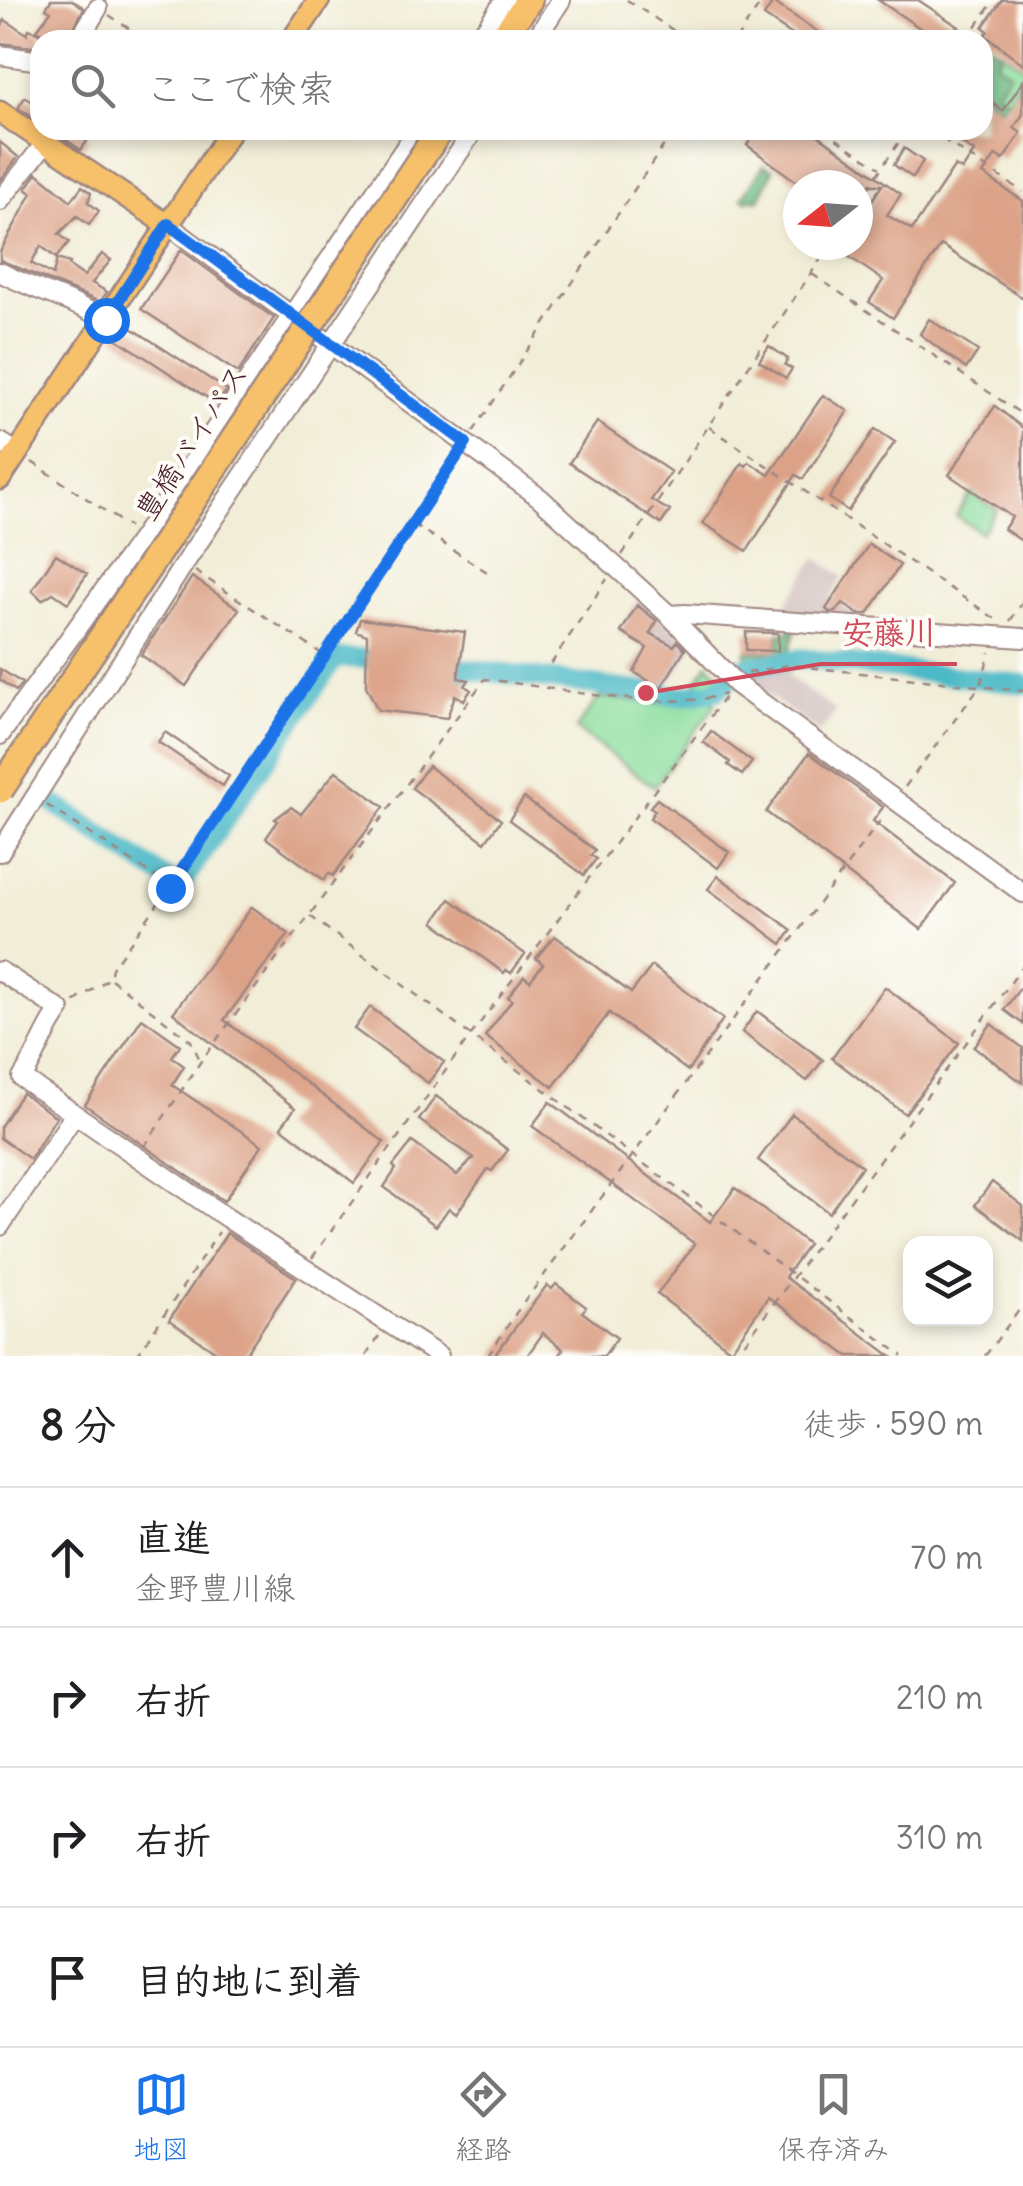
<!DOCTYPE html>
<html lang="ja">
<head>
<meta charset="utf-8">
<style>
	:root { --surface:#fff; --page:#f2f2f2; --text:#202124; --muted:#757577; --line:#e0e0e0; --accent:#1a73e8 }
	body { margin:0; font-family:Delius,"Klee One",sans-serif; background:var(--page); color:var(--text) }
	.controls { position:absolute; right:30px; bottom:30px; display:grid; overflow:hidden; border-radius:20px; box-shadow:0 5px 15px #0003 }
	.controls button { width:90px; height:90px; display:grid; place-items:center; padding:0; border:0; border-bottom:2px solid var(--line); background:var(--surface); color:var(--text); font:50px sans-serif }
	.compass { position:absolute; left:783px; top:170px; width:90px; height:90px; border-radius:50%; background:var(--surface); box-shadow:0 5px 15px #0003; rotate:253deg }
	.stop { position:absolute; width:30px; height:30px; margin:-22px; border:8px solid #1a73e8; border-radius:50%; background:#fff }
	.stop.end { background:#1a73e8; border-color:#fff; box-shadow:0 2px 10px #0008 }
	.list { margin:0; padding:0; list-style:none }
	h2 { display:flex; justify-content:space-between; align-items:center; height:130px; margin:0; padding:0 40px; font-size:42px }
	h2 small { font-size:32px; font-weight:400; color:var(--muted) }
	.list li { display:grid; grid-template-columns:65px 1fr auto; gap:30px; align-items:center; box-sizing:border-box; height:140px; padding:0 40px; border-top:2px solid var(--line) }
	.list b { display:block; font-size:38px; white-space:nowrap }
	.list p { margin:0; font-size:32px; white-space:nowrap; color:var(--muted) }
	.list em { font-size:32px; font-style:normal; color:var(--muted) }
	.icon { flex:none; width:55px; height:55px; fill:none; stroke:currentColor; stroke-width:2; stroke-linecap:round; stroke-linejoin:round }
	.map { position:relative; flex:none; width:1023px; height:1356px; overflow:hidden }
	.search { position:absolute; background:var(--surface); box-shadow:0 5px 15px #0003; left:30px; right:30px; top:30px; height:110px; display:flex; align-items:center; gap:25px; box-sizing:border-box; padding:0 35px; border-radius:30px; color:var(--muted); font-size:38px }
	.sheet { height:690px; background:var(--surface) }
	nav { display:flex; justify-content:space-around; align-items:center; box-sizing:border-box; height:140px; border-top:2px solid var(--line); background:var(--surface); font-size:28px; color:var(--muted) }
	nav a { display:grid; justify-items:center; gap:5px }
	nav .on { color:var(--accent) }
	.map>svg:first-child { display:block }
	.industrial { fill:#d1bfbe }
	.green { fill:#8bde9f; stroke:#6a7e65; stroke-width:2.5 }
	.forest { fill:#70bd86; stroke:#5d6e58; stroke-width:2.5 }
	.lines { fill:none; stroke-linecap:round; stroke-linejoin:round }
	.river { stroke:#4cb9c7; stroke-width:20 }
	.building { fill:#dca287 }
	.minor-casing { stroke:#9e8681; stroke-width:22 }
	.major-casing { stroke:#9e8681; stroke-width:25 }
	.highway-casing { stroke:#9e8681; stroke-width:30 }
	.path { stroke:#9e8681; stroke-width:2.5; stroke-dasharray:8 8; stroke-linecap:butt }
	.minor { stroke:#fff; stroke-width:18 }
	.major { stroke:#f7c06b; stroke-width:20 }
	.highway { stroke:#f7c06b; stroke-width:25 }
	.highway-bridge-casing { stroke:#9e8681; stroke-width:30; stroke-linecap:butt }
	.highway-bridge { stroke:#f7c06b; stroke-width:25 }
	.route { stroke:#1a73e8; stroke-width:12 }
	.labels { text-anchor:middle; stroke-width:8; stroke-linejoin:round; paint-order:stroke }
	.street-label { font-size:30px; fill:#4a1f2b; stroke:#fdfcf7 }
	.leader { fill:none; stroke:#d1495b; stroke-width:4 }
	.callout-dot { fill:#d1495b; stroke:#fdfcf7; stroke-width:4 }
	.callout-label { font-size:32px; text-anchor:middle; font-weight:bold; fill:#d1495b; stroke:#fdfcf7; stroke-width:8; stroke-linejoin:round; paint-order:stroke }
</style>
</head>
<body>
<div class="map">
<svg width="1023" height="1356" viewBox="0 0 1023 1356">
	<rect width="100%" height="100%" fill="#fdfcf7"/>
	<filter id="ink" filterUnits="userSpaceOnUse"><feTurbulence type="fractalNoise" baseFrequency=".01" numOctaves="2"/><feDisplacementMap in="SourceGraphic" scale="20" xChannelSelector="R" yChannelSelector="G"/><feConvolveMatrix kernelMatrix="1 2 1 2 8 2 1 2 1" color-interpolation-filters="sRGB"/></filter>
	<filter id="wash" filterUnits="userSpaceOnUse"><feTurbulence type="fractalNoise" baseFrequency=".0048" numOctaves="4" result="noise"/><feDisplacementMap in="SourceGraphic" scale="40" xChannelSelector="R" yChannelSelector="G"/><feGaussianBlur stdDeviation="2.25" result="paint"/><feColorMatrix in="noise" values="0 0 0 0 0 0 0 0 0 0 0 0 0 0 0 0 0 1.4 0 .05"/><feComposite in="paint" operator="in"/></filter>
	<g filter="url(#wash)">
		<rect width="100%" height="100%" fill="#f1edd7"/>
		<path class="industrial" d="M 816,558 L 843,576 L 830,598 L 867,622 L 778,616 Z
			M 640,597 L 693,647 L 663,692 L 630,672 L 645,649 L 618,632 Z
			M 789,669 L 789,677 L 836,711 L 820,733 L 745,678 Z"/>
		<path class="green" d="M 1002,52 L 1023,66 L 1023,76 L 1008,100 L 996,92 L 1009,72 L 995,62 Z
			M 971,493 L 997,510 L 981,533 L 956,516 Z
			M 708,663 L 725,680 L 716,687 L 690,692 Z
			M 599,697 L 661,704 L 713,700 L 715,705 L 654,787 L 576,729 Z"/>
		<path class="forest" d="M 976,35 L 1001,52 L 995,62 L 1009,72 L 996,91 L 1007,100 L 1002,108 L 983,95 L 983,40 L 973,40 Z
			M 764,165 L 773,170 L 759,200 L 750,198 L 747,201 L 742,198 Z
			M 789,628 L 796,628 L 789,653 L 745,665 L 746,651 L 778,652 L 779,633 L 788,633 Z"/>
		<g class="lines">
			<path class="river" d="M 436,665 L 679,696 L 715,691 L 744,667 L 800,658 L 1023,684
				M 43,796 L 167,879
				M 176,885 L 179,888 L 331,664 L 337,658 L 393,660"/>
		</g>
		<g id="blocks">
			<path class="building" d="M 51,0 L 72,0 L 84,8 L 67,40 L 51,40 L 37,30 L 51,11 L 46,8 Z
				M 878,0 L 918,0 L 959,27 L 951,40 L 938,40 Z
				M 1002,0 L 1023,0 L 1023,64 L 985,35 L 988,31 L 983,27 Z
				M 773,2 L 830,40 L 800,40 L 764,16 Z
				M 5,20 L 27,34 L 29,29 L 40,33 L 40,48 L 0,43 L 0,28 Z
				M 1023,81 L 1023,114 L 1014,128 L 1021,133 L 1003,160 L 996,155 L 983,174 L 1023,201 L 1023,298 L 941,245 L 893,318 L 869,302 L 883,280 L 832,245 L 858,245 L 858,202 L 867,208 L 882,185 L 801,185 L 747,145 L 757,130 L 811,130 L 901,194 L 887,215 L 912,230 L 955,166 L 962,170 L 974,152 L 943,130 L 983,130 L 983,97 L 1003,111 Z
				M 25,97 L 40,107 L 40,122 L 18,108 Z
				M 51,130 L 78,130 L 89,138 L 81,150 Z
				M 0,142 L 18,157 L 0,181 Z
				M 904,148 L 923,161 L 913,178 L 894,165 Z
				M 37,173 L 71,201 L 82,186 L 91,193 L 88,202 L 99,211 L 89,225 L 77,216 L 59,234 L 69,242 L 56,258 L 41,246 L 31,263 L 53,275 L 57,259 L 70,263 L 69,266 L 84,276 L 102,254 L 111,260 L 92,283 L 107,292 L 100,302 L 0,260 L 0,252 L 32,193 L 26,189 Z
				M 181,250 L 274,318 L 238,373 L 141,309 Z
				M 929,319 L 978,351 L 966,369 L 920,334 Z
				M 124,323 L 227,390 L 217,404 L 114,337 Z
				M 769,346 L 788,359 L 785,365 L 792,369 L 786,378 L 759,361 Z
				M 823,395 L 848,411 L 803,479 L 796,475 L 747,551 L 703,523 L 742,463 L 746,466 L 749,462 L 769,475 Z
				M 995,406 L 1023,428 L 1023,542 L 1004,529 L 1012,517 L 949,475 Z
				M 597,422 L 671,472 L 651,500 L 670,511 L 661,524 L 569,463 Z
				M 875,429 L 895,442 L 848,511 L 829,498 Z
				M 869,544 L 900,565 L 868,614 L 858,614 L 843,603 L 836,612 L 829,612 L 826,609 Z
				M 56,554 L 87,574 L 68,603 L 53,593 L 42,600 L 32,590 Z
				M 192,577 L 239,609 L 186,686 L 141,655 Z
				M 637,605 L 657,621 L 650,633 L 674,646 L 677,641 L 685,649 L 661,688 L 634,672 L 647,648 L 621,632 Z
				M 360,619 L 465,632 L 458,678 L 469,680 L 465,686 L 471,690 L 464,700 L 455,695 L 447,718 L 378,710 L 366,686 L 367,635 L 356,631 Z
				M 746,632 L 778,633 L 778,651 L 746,650 Z
				M 0,669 L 22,683 L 16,691 L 0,680 Z
				M 711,731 L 752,762 L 742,775 L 728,765 L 730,762 L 703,742 Z
				M 165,732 L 229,776 L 223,786 L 158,742 Z
				M 809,753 L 883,807 L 873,821 L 955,883 L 921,929 L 766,812 Z
				M 428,766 L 501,820 L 485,842 L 412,788 Z
				M 336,771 L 384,807 L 333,876 L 329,873 L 324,880 L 266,838 L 278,821 L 275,819 L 291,807 L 301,814 Z
				M 524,798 L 595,850 L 591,855 L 596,859 L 584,875 L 509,820 Z
				M 657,799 L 729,852 L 718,868 L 650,818 L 655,810 L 650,807 Z
				M 718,876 L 792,930 L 782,944 L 708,889 Z
				M 450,899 L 525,954 L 511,973 L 506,970 L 504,973 L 434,922 Z
				M 252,907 L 289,934 L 224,1020 L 384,1142 L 354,1183 L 281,1127 L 295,1108 L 173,1013 Z
				M 555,936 L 631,993 L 652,966 L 723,1019 L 688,1071 L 609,1013 L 553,1087 L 485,1036 L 512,1000 L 508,997 L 524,976 L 530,981 L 543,964 L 536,958 Z
				M 1023,984 L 1023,1024 L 1004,1010 Z
				M 885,987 L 959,1043 L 905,1114 L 832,1058 Z
				M 370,1007 L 444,1062 L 428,1083 L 354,1029 Z
				M 757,1011 L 823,1060 L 807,1081 L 742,1032 Z
				M 142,1018 L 180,1045 L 172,1057 L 184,1066 L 172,1085 L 262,1145 L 224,1201 L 85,1105 Z
				M 991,1024 L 1023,1048 L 1023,1083 L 974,1047 Z
				M 22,1093 L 56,1117 L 30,1159 L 0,1138 L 0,1127 Z
				M 436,1096 L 508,1150 L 492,1171 L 488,1169 L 456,1214 L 449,1208 L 436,1226 L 384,1187 L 396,1169 L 393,1166 L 412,1142 L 457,1175 L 474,1158 L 419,1120 Z
				M 550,1102 L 710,1222 L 735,1188 L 808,1244 L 785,1277 L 891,1356 L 848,1356 L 768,1297 L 731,1350 L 657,1294 L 695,1244 L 532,1126 Z
				M 792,1114 L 862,1166 L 829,1213 L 758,1160 Z
				M 992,1182 L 1023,1206 L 1023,1241 L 975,1205 Z
				M 227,1233 L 296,1278 L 244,1356 L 222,1356 L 169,1320 Z
				M 556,1284 L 586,1307 L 582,1312 L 617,1338 L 604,1356 L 558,1356 L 563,1349 L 543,1333 L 527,1356 L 494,1356 L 547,1285 L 552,1289 Z"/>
		</g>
	</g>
	<g filter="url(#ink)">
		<use href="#blocks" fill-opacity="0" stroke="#9e8681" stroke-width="2.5"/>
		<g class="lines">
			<defs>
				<path id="minor" d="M 79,40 L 98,8
					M 478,40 L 505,0
					M 535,40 L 561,0
					M 0,55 L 40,61
					M 0,201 L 46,142
					M 168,225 L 540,498 L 669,615 L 736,684 L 1023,893
					M 0,272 C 35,291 72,299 106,320
					M 0,442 L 18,453
					M 669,615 L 685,614 L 1023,638
					M 0,735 L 143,536 L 417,130
					M 0,852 L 184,564 L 474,130
					M 0,971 L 60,1010 C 44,1031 37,1056 22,1078 L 227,1218 L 439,1356
					M 0,1226 L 75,1114"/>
				<path id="major" d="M 292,40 L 319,0
					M 0,112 L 168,225
					M 0,479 L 231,130"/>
				<path id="highway" d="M 501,40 L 529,0"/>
			</defs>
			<use href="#minor" class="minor-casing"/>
			<use href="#major" class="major-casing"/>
			<use href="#highway" class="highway-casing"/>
			<path class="path" d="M 627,0 L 688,40
				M 109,15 L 146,40
				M 736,40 L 763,0
				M 967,40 L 994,0
				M 823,130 L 880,168
				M 929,130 L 1023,192
				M 858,203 L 907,130
				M 812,274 L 1023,415
				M 709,427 L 997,620
				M 473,432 L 674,130
				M 32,462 L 129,527
				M 413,524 L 487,572
				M 622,555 L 830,245
				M 195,571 L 322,654
				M 1010,621 L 1023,602
				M 551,664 L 607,579
				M 748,673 L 789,665 L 1023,691
				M 905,787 L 980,686 L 990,652
				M 47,805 L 169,886
				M 310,916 L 903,1356
				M 111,979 L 191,1041 L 200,1060
				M 74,1002 L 110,978 L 112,968 L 170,887 L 458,455
				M 144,1147 L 201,1061 L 485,679 C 552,687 663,713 725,694
				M 312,1258 L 471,1035 L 725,697
				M 137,1356 L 219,1232
				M 366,1356 L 379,1336
				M 488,1356 L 516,1313 L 885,814
				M 735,1356 L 1023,966
				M 985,1356 L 1023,1305"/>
			<use href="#minor" class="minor"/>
			<use href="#major" class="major"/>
			<use href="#highway" class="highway"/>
			<defs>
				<path id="highway-bridge" d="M 0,790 L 440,130"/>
			</defs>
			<use href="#highway-bridge" class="highway-bridge-casing"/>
			<use href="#highway-bridge" class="highway-bridge"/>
		</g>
	</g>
	<g class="lines" filter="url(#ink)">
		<path class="route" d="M 106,320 L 168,224 L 466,443 L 170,888"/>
	</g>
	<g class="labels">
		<g class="street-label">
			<text transform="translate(192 442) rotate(-57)" y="10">豊橋バイパス</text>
		</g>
	</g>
	<path class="leader" d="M646 693L821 664H957"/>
	<circle class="callout-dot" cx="646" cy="693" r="10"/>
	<g class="callout-label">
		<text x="889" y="644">安藤川</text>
	</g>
</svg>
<div class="controls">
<button><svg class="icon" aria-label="layers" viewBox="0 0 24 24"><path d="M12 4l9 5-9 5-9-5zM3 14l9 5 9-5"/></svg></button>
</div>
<svg class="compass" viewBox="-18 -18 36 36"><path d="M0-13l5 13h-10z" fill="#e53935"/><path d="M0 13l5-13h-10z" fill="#757577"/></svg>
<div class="stop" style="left:106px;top:320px"></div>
<div class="stop end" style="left:170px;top:888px"></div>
<div class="search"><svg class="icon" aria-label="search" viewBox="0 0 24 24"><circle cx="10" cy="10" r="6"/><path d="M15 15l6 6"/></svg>ここで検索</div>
</div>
<section class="sheet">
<h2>8 分<small>徒歩 · 590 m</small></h2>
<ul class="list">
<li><svg class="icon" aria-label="ahead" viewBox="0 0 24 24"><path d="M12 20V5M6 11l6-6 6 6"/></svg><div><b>直進</b><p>金野豊川線</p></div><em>70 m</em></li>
<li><svg class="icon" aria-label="right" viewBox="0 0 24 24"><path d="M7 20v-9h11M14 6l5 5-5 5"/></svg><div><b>右折</b></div><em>210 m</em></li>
<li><svg class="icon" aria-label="right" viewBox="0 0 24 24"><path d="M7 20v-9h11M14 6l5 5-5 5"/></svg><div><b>右折</b></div><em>310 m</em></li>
<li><svg class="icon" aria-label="arrive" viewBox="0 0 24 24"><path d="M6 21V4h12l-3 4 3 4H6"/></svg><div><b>目的地に到着</b></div></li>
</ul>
</section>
<nav>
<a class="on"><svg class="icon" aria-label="map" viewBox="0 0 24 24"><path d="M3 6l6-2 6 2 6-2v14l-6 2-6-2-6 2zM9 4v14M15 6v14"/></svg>地図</a>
<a><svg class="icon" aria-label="directions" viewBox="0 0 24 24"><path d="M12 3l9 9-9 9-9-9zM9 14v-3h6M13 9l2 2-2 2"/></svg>経路</a>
<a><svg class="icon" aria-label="saved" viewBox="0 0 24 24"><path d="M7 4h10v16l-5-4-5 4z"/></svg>保存済み</a>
</nav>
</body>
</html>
